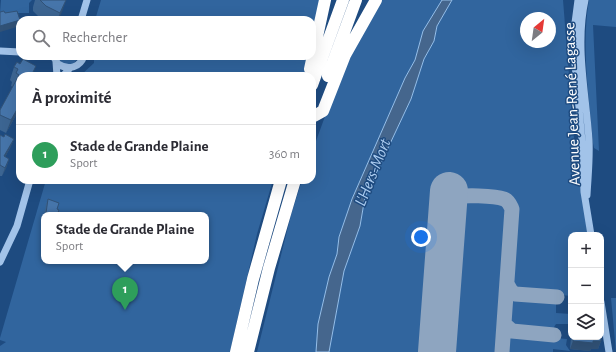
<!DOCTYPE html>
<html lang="fr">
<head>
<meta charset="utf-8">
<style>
	:root { --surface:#fff; --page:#f2f2f3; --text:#2b2b33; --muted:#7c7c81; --line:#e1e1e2; --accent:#db2777 }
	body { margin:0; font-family:"Alegreya Sans",sans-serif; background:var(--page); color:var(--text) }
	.controls { position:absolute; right:12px; bottom:12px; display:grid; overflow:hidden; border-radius:8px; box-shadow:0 4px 16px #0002 }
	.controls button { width:36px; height:36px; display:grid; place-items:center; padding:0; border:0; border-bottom:1px solid var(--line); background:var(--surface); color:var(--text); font:20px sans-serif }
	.compass { position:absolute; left:520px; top:12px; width:36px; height:36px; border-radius:50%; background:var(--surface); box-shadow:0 4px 16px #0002; rotate:29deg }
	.you { position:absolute; left:421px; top:237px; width:14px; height:14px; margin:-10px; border:3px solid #fff; border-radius:50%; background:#1a73e8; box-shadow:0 0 0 6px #1a73e833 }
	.badge { display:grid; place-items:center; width:26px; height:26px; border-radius:50%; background:var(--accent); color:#fff; font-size:13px; font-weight:700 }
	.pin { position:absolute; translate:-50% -33px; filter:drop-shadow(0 1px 2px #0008) }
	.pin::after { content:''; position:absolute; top:21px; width:14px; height:12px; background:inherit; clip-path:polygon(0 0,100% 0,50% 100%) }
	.popup { position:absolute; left:41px; top:212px; width:168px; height:52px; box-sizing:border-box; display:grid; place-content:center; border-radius:8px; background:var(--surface); filter:drop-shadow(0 1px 3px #0005); font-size:13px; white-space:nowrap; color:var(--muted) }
	.popup b { font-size:15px; color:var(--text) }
	.popup::after { content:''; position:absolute; left:50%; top:100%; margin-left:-8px; border:8px solid transparent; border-top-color:var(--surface) }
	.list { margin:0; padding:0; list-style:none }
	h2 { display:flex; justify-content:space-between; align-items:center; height:52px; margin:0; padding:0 16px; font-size:17px }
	h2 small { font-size:13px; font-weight:400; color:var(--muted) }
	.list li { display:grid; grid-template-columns:26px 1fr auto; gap:12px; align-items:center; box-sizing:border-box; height:60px; padding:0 16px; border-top:1px solid var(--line) }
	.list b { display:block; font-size:15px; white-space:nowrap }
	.list p { margin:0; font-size:13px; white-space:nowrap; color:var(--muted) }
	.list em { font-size:13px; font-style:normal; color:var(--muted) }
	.icon { flex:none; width:22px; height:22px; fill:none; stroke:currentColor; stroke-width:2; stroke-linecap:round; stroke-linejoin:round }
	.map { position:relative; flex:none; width:616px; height:352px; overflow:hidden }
	.search { position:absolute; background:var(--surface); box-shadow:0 4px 16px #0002; left:16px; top:16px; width:300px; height:44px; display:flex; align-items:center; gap:10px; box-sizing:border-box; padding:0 14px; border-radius:12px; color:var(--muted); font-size:15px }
	.panel { position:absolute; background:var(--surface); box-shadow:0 4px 16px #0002; left:16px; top:72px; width:300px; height:112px; border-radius:12px }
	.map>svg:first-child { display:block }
	.green { fill:#31659e; fill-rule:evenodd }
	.water { fill:#45668d; stroke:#95bfea }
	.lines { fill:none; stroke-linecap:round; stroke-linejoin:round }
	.taxiway { stroke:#8ea5c0; stroke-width:15 }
	.runway { stroke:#8ea5c0; stroke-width:38 }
	.minor { stroke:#a2c3e9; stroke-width:7 }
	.highway { stroke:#fff; stroke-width:12 }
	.wall { fill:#3c6592 }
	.shaded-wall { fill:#315277 }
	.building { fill:#4675aa; stroke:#315277 }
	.labels { text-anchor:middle; stroke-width:3; stroke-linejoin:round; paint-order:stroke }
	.street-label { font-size:16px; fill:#fff; stroke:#1e4b80 }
	.water-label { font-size:17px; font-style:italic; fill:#adcdf0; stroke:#1e4b80 }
</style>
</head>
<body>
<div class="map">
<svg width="616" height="352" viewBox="0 0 616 352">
	<rect width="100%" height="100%" fill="#1e4b80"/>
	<path class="green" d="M 1,0 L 32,0 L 29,3 L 29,13 L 0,13 Z
		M 101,0 L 321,0 L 312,49 L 312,20 L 95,20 Z
		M 381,0 L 442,0 L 424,31 L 415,60 L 405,78 L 352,199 L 339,237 L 337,254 L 329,277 L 318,324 L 316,352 L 257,352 L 291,215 L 302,180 L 312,180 L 312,152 L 339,78 Z
		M 452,0 L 563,0 L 575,151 L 588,235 L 571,235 L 571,296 L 514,290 L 511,284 L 516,213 C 516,203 511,198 502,194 L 438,189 L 425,352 L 329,352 L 344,271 L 360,226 L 365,197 L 411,99 L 424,59 L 434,41 L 437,26 ZM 526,18 L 550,18 L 550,42 L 526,42 Z
		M 589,0 L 616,0 L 616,27 L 593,25 L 599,151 L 594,148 L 593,143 C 589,96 581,47 589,0 Z
		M 55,56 L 80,56 L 73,64 L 62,64 Z
		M 94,56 L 310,56 L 304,76 L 80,76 L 94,63 Z
		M 46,180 L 273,180 L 257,234 L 230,352 L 0,352 L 0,346 L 6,342 L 0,340 L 0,338 ZM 44,215 L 206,215 L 206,261 L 44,261 Z
		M 470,201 L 503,203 L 508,210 L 498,352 L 450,352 L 460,211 L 465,203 Z
		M 515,297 L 556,301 L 556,313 L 571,314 L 571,324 L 556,324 L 551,332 L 517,328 L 508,321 L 509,302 Z
		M 611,298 L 616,298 L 616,352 Z
		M 517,335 L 567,339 L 566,345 L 570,351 L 553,349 L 553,352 L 506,352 C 507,343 507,336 517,335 Z"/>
	<path class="water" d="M 442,0 L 452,0 L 437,26 L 434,41 L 424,59 L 411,99 L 365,197 L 360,226 L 344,271 L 329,352 L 316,352 L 318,324 L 329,277 L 337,254 L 339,237 L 352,199 L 405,78 L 415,60 L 423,31 Z"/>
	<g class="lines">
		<path class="taxiway" d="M 448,208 L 454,198 C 461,194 496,196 504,199 C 509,201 510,205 512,209 L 502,352
			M 507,284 L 511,291 L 515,294 L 557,297
			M 504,324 L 512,331 L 554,335"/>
		<path class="runway" d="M 437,352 L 449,191"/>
		<path class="minor" d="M 578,0 L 575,23 L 574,53 L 582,141 L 584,192 L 591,235
			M 585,0 C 575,46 586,94 589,140 C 590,159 588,176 587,195
			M 81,20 L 87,0
			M 0,51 L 20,52
			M 53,56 L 58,64 C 69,71 80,67 84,56
			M 56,62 L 57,76
			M 63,76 L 70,68
			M 0,262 L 17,226 L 30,180
			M 601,302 L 609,352"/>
		<path class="highway" d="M 310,69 L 325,0
			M 328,76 L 356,0
			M 312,85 L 343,0
			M 314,116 L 323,111 L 345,55 L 376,0
			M 236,352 L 253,279 L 281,180
			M 248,352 L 269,268 L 295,180"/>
	</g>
	<path class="wall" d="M 35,0 L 66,0 L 58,20 L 43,20 L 41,19 L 33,11 L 33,7 Z
		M 17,62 L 20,76 L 20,108 L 6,133 L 0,130 L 0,110 L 13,87 L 11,86 L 12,82 L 10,80 L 14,67 Z
		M 0,135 L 4,137 L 14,139 L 10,148 L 5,157 L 9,159 L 6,168 L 2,176 L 0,176 Z
		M 48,199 L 57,209 L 57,215 L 44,215 L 46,204 Z
		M 137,261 L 152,261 L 151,265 Z
		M 571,337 L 601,337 L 601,341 L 598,349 L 591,349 L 590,351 L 570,349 Z"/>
	<path class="shaded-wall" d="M 66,0 L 62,12 L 58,20 L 57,20 L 60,13 Z
		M 20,20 L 17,27 L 0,32 L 0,26 Z
		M 20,104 L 20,108 L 6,133 L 11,120 Z
		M 14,139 L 10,148 L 1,165 L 4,156 Z
		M 9,159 L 6,168 L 2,176 L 5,168 Z
		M 573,341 L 601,341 L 598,349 L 591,349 L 590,351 L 570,349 Z"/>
	<path class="building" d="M 40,0 L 66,0 L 60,13 L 46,6 Z
		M 4,11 L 5,13 L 17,11 L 20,20 L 0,26 L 0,12 Z
		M 23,59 L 36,66 L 31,76 L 20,76 L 20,104 L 11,120 L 0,115 L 0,110 L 19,75 L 16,73 L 18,69 L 14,67 L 17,62 L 20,64 Z
		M 5,134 L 14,139 L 4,156 L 9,159 L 5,168 L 0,165 L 0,135 L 4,137 Z
		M 48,199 L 59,203 L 57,209 L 59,210 L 57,215 L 52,215 L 46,213 Z
		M 574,337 L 601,337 L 601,341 L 593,341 L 593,343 L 573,341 Z"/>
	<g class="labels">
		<g class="street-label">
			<text transform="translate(571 104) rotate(-92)" y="6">Avenue Jean-René Lagasse</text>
		</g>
		<g class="water-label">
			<text transform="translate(372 172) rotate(-68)" y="6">L'Hers-Mort</text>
		</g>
	</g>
</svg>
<div class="controls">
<button>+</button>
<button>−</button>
<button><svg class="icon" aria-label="layers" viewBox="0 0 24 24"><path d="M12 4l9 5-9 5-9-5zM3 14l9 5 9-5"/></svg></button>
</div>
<svg class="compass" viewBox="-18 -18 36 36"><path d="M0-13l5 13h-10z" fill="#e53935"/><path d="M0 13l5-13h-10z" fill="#7c7c81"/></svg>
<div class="you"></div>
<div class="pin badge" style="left:125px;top:310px;background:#2e9e5b">1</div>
<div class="popup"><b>Stade de Grande Plaine</b>Sport</div>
<div class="search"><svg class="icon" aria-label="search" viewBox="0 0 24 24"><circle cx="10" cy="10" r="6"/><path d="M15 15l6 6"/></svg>Rechercher</div>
<section class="panel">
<h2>À proximité<small></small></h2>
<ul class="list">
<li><span class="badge" style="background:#2e9e5b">1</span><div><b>Stade de Grande Plaine</b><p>Sport</p></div><em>360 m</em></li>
</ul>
</section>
</div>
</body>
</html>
